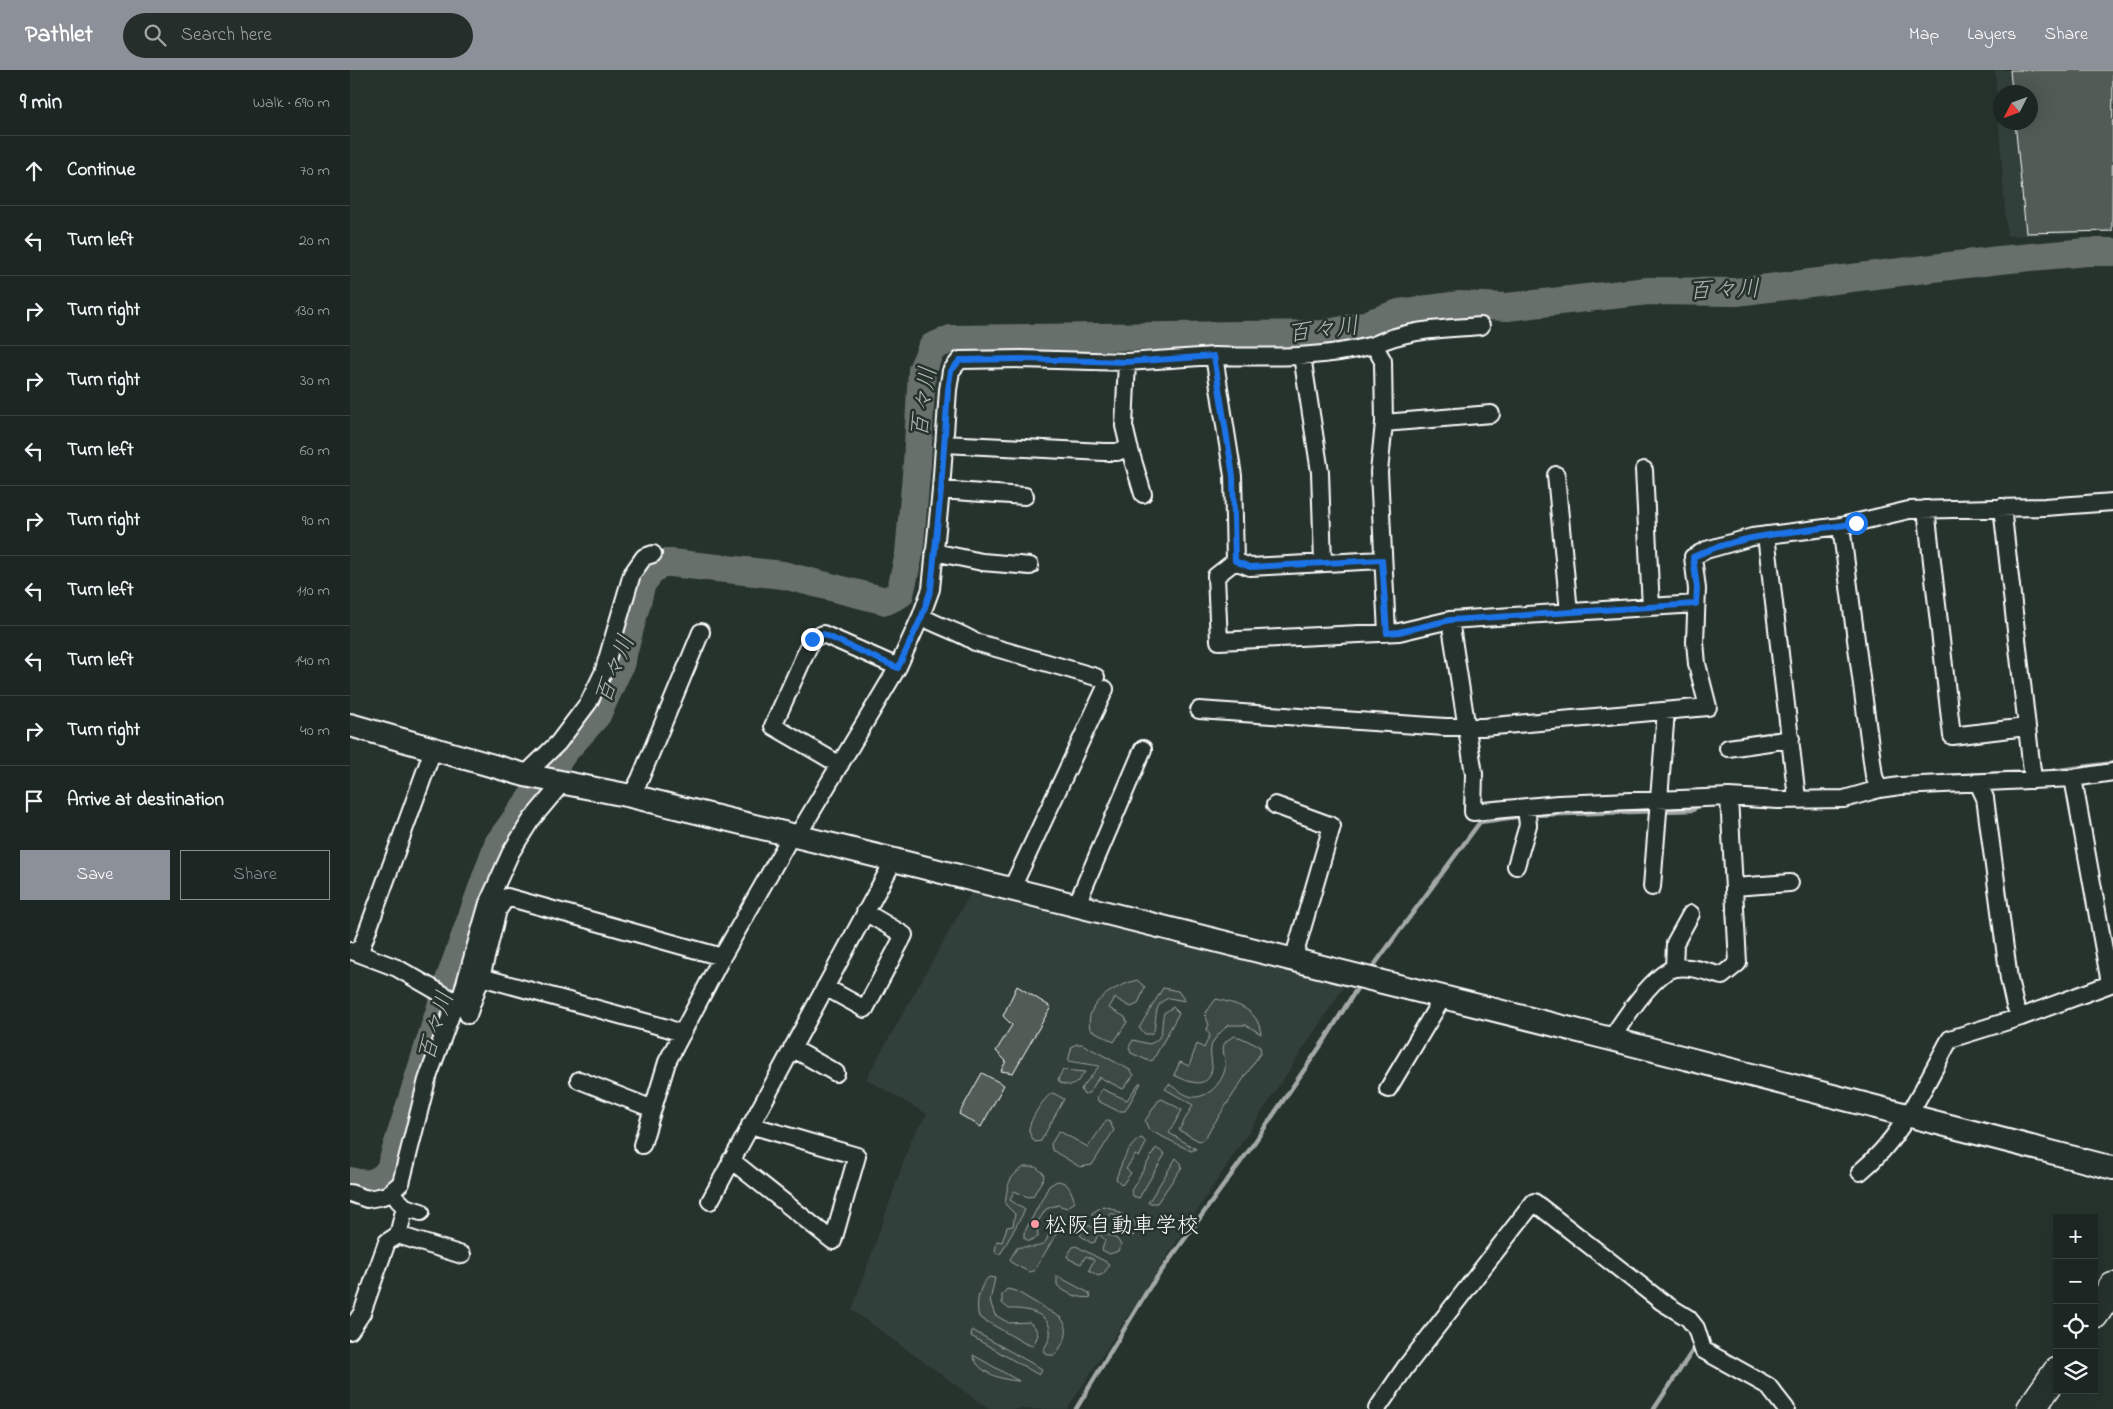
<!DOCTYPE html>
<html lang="en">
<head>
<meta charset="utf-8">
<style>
	:root { --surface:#1c2622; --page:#252e2a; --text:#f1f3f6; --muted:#a0a5a5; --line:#3a4340; --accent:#8c9099 }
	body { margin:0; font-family:"Indie Flower","Klee One",sans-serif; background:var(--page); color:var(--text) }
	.controls { position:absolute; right:15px; bottom:15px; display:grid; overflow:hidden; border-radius:0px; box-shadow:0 5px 20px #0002 }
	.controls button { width:45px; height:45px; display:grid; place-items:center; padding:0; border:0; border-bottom:1px solid var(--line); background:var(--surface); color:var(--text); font:25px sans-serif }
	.compass { position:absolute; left:1643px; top:15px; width:45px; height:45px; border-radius:50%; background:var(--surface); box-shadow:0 5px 20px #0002; rotate:228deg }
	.stop { position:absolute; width:15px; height:15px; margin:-11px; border:4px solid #1a73e8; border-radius:50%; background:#fff }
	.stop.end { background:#1a73e8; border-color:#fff; box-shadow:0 1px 5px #0008 }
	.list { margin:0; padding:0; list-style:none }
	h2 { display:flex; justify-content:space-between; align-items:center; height:65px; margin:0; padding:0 20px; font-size:21px }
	h2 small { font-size:16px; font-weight:400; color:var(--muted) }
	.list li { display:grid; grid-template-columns:32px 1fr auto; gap:15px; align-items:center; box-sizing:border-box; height:70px; padding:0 20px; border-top:1px solid var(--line) }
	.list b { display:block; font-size:19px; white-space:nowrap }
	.list em { font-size:16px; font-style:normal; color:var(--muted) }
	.actions { display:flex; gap:10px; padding:15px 20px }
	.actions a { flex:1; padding:11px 0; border:1px solid var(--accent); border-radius:0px; text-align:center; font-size:18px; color:var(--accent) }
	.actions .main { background:var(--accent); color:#fff }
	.icon { flex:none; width:28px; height:28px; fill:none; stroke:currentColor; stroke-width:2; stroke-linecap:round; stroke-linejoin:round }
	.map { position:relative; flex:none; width:1763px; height:1339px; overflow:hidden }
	header { display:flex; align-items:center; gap:30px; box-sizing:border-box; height:70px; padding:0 25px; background:var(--accent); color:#fff }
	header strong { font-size:24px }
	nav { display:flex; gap:28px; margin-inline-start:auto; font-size:18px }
	.search { width:350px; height:45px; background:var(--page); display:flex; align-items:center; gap:12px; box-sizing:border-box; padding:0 18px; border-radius:28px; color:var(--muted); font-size:19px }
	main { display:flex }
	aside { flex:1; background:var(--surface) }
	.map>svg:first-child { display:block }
	.built { fill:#333f3a; fill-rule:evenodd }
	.green { fill:#3e4944; stroke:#9ea4a2 }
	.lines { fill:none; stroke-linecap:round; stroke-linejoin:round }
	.stream { stroke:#a4a9a7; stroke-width:4.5 }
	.river { stroke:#67706c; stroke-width:28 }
	.building { fill:#515c57; stroke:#fff }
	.street-casing { stroke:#fff; stroke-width:20 }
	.secondary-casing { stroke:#fff; stroke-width:26 }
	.highway-casing { stroke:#fff; stroke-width:31 }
	.street { stroke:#26332d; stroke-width:16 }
	.secondary { stroke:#26332d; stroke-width:22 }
	.highway { stroke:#26332d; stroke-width:28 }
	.route { stroke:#1a73e8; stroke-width:6 }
	.poi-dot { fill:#ff9aa2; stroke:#26332d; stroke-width:2 }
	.labels { text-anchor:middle; stroke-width:5; stroke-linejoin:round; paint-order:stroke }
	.poi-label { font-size:22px; fill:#fff; stroke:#26332d; text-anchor:start }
	.water-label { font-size:24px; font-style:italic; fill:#b3b8b6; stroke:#26332d }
</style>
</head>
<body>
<header>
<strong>Pathlet</strong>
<div class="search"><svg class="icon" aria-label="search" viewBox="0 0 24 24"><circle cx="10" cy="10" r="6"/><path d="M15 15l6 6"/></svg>Search here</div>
<nav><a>Map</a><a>Layers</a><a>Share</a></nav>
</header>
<main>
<aside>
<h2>9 min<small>Walk · 690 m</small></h2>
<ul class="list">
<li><svg class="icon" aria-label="ahead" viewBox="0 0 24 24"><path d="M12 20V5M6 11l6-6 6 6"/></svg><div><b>Continue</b></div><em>70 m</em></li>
<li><svg class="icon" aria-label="left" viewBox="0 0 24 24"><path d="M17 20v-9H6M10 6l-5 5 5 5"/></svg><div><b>Turn left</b></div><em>20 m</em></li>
<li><svg class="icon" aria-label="right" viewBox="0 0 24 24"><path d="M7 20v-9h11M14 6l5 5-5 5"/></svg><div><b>Turn right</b></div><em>130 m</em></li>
<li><svg class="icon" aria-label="right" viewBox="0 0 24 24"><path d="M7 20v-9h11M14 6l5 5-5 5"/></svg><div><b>Turn right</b></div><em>30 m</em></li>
<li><svg class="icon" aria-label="left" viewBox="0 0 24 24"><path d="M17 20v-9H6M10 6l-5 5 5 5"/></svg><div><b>Turn left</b></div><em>60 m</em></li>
<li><svg class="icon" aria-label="right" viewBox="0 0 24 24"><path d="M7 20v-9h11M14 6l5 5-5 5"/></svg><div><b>Turn right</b></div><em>90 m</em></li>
<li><svg class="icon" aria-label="left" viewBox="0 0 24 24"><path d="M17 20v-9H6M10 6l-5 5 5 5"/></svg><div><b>Turn left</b></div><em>110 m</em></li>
<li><svg class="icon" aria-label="left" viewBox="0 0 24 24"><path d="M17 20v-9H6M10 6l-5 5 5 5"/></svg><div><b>Turn left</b></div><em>140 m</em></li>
<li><svg class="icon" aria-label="right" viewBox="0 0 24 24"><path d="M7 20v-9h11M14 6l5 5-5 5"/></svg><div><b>Turn right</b></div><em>40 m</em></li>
<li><svg class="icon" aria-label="arrive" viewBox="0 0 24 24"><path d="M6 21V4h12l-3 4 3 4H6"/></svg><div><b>Arrive at destination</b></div></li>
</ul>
<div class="actions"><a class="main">Save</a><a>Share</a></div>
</aside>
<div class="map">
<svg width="1763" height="1339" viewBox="0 0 1763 1339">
	<rect width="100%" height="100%" fill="#26332d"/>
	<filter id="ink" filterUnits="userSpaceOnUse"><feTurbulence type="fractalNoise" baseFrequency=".02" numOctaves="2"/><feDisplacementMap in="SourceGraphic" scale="10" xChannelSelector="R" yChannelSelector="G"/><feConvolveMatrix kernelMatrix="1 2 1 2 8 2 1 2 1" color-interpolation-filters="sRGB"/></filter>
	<g filter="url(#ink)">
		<path class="built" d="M 1645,0 L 1763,0 L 1763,162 L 1657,166 ZM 1650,22 L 1680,22 L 1680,52 L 1650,52 Z
			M 623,819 L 995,915 L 717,1339 L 639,1339 L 502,1240 L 562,1068 L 577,1044 L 516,1009 Z"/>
		<path class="green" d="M 787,910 L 795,917 L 788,934 L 781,937 L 765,928 L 759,938 L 775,947 L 777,952 L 764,972 L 740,959 C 734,931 766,916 787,910 Z
			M 813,918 L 828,921 L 835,931 L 819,928 C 803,933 807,947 804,961 L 801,964 L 795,964 L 789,958 Z
			M 866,929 C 888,934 908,939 911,964 L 896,955 L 878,955 C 872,961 865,967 862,974 C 859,981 862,991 862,998 C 859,1021 838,1012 824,1005 L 830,992 L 839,996 L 847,974 L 854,978 L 860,965 L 856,960 L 859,955 L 855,944 Z
			M 823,937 L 829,943 L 803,990 L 799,991 L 781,983 L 779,977 L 783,970 L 799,974 C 816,969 810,955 814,943 Z
			M 885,966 L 892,968 L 910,977 L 911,982 L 854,1069 L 849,1071 L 829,1060 L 843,1035 L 815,1019 L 819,1014 C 825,1018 835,1026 843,1027 C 858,1028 872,1013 875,999 C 877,984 865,974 885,966 Z
			M 727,974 L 732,974 L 780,1000 L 784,1005 L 773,1019 L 749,1007 L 740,1022 L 734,1025 L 731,1019 L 749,996 L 718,991 L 722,976 Z
			M 713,1000 L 735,1002 C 725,1014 726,1018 710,1013 L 708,1009 Z
			M 789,1013 L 791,1013 L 775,1041 L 768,1041 L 748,1031 L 747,1027 L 752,1019 L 777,1030 Z
			M 703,1023 L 714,1029 L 691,1071 L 685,1072 C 682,1068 680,1065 679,1061 C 678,1052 695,1025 703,1023 Z
			M 812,1029 L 832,1040 L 819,1063 L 846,1079 L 841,1081 L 799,1060 L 795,1051 L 808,1031 Z
			M 756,1051 L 759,1051 L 764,1060 L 742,1095 L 730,1097 L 702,1080 L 701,1074 L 709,1061 L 738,1077 Z
			M 792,1068 L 796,1073 L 789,1087 L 785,1085 L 776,1099 L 781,1103 L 772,1115 L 766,1109 C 770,1097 779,1072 792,1068 Z
			M 806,1078 L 815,1084 L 789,1128 L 783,1126 L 781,1121 Z
			M 826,1088 L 831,1093 L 832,1097 L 807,1133 L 798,1133 Z
			M 674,1097 L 686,1097 L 693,1103 L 694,1107 L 683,1126 L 678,1127 L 664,1121 L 660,1130 L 675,1140 L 651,1183 L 647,1184 L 645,1181 L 647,1171 L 652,1172 L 657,1157 L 663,1156 L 665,1144 L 655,1134 C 658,1115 657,1108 674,1097 Z
			M 707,1111 C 720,1112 721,1122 725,1132 L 717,1138 L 708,1135 L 696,1139 L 687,1153 L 688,1167 L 679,1171 L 674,1168 L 674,1163 L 699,1116 Z
			M 753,1136 L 761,1138 L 785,1152 L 787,1160 L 783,1166 L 764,1157 L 769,1147 L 762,1143 L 754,1152 L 743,1147 L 742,1143 Z
			M 711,1144 L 714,1151 L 684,1201 L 679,1202 L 662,1193 L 660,1189 L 667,1178 C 675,1174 694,1183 698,1166 C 700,1160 696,1156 697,1150 L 702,1146 Z
			M 738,1155 L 767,1169 L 771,1175 L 768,1181 L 760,1184 L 752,1180 L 755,1170 L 748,1163 L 745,1172 L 741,1173 L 730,1165 Z
			M 726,1176 L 758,1193 L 759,1196 L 753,1204 L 748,1206 L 739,1200 L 744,1190 L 736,1186 L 731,1194 L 719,1189 L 717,1186 L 723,1177 Z
			M 707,1206 L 739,1223 L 741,1227 C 731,1230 713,1222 707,1215 Z
			M 639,1207 L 645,1208 L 640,1231 L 645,1245 L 659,1253 L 679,1252 L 685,1257 L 688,1265 L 683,1276 L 676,1274 L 629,1247 C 625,1235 629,1215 639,1207 Z
			M 657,1219 L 666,1221 L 711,1248 C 722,1262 714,1272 705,1285 L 698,1285 L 693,1281 C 695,1277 699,1271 700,1266 C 703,1243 675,1238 659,1239 L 652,1233 L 652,1225 Z
			M 622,1260 L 692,1299 L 689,1305 L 621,1266 Z
			M 623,1285 L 669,1311 C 652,1310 627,1303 623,1285 Z"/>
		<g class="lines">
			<path class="stream" d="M 1702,701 L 1763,693
				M 1593,706 L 1680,702
				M 1389,720 L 1428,722
				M 1181,745 L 1343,740 L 1350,733
				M 1022,898 L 1130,752 L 1173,746
				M 726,1339 L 799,1218 L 900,1079 L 976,968 L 1009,915
				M 1304,1339 L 1343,1280 L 1348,1278"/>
			<path class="river" d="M 0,1111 C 17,1116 30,1114 40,1099 L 100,908 L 148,774 L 214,682 L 247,645 L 270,595 L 292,513 L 304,498 L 312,493 L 320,493 L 433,505 L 536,531 L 550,524 L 559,484 L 567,393 L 572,300 L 582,277 L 601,269 L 974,264 L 1012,256 L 1049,243 L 1110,235 L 1157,237 L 1298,221 L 1386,222 L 1649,190 L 1737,182 L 1763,182"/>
		</g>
		<path class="building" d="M 1660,0 L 1763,0 L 1762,161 L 1676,163 L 1665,52 L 1680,52 L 1680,22 L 1662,22 Z
			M 667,916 L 701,937 L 663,1003 L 651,1001 L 656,991 L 646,981 L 662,955 L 653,946 Z
			M 632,1003 L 654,1015 L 631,1057 L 609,1044 Z"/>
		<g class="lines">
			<defs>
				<path id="street" d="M 1024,275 C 1057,259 1094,259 1131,256
					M 864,286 C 918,287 971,289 1024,275 L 1033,291 L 1034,353 L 1029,402 L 1037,563
					M 952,286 L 970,402 L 973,493
					M 1034,353 L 1141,344
					M 594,374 L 754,382 L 767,382 L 779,377 L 774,356 L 777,292
					M 779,377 L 793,424
					M 1294,400 L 1301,537
					M 1206,405 L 1219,542
					M 591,420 L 675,426
					M 1652,437 L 1683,710
					M 1576,439 L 1602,666 L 1676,657
					M 1491,456 L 1524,706 L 1529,719
					M 1416,465 L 1447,728
					M 584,482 L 632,492 L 680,496
					M 885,491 L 900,497 L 1032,490
					M 571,546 C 589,557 608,561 625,572 L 746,607
					M 1100,550 L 1124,704 L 1123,742 L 1208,734 L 1379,727 L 1388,893 L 1372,906 C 1358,902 1342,896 1326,898 C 1305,901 1272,952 1261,969
					M 849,640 L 1095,657 L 1133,657 L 1358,637 L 1347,594 L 1345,572 L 1347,519 L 1343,487 L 1356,480 L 1402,467 L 1491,456 L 1559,440 L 1695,437 L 1763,432
					M 1378,678 L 1441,669
					M 490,695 L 423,656 L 462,569 L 473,564 L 548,597
					M 175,705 L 208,673 L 239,632 L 253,603 L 282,504 L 294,487 L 303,484
					M 1723,708 L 1760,913
					M 1628,713 L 1635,728 L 1659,909 L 1665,936 L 1671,947
					M 281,726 L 290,709 L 351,562
					M 1379,727 L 1428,730 L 1494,729 L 1529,719 L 1550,716 L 1723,708 L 1763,702
					M 925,735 L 982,756 L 943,890
					M 446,768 L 548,597 L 571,546 L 581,519 L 591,420 L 598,320 L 601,301 L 610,290 L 671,289 L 777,292 L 864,286 L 883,406 L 885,491 L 866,506 L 869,571 L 1049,562 L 1100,550 L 1346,534
					M 1166,796 L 1178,755 L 1176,738
					M 1302,817 L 1316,641
					M 1384,817 L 1440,813
					M 661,820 L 755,619
					M 726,836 L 793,679
					M 0,881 L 5,882 L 12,876 L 80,688 L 87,680
					M 5,882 L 47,898 L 108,933
					M 1324,898 L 1325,873 L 1341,844
					M 475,917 L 515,939 L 554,865 L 515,842
					M 118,945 L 131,907
					M 332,964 L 317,958 L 131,907 L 148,840 L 157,827 L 372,887
					M 442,978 L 486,1003
					M 229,1010 L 303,1039
					M 1038,1019 L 1093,927
					M 292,1075 L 317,992 L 372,887 L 441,766
					M 381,1090 L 483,1171 L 507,1086 L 400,1055
					M 1510,1102 C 1553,1067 1574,1016 1600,969 L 1671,947 L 1763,913
					M 0,1123 L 17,1129 L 29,1127 L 37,1125 L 51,1113 L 77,1010 L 102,942 L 112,924 L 138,833 L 161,782 L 181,750 L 213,712
					M 48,1130 L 55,1137 L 71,1142
					M 360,1131 L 544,790
					M 55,1137 L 48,1165 L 112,1185
					M 0,1261 L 12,1243 L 37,1172 L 48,1165
					M 1027,1339 L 1055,1298 L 1184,1132 L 1312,1232 L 1338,1248 L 1346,1258 L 1353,1280 L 1418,1316 L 1436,1339"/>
				<path id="secondary" d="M 0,655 L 175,705 L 281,726 L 544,790 L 1261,969 L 1763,1098"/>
				<path id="highway" d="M 1744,1245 L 1763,1217
					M 1681,1339 L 1707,1302"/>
			</defs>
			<use href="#street" class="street-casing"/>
			<use href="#secondary" class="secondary-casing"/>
			<use href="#highway" class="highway-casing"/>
			<use href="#street" class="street"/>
			<use href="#secondary" class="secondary"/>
			<use href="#highway" class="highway"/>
		</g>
	</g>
	<g class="lines" filter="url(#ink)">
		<path class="route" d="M 462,569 L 473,564 L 548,598 L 572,546 L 581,519 L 591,420 L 598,320 L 601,301 L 610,290 L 671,289 L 777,292 L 864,286 L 883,406 L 885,491 L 900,497 L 1032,490 L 1037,563 L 1049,562 L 1100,550 L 1346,534 L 1347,518 L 1343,487 C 1393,462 1452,463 1506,453"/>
	</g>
	<circle class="poi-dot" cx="685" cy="1154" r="5"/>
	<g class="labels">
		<g class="poi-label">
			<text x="695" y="1162">松阪自動車学校</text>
		</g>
		<g class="water-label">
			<text transform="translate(1374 219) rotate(-2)" y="8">百々川</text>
			<text transform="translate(973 259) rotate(-7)" y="8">百々川</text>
			<text transform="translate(573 332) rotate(-82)" y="8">百々川</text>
			<text transform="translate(264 599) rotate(-69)" y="8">百々川</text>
			<text transform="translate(85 956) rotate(-73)" y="8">百々川</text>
		</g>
	</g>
</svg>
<div class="controls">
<button>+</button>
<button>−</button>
<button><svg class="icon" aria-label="locate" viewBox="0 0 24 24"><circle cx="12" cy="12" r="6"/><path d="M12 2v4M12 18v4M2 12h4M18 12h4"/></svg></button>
<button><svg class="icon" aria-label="layers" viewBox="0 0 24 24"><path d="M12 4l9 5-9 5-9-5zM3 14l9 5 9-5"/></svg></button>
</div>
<svg class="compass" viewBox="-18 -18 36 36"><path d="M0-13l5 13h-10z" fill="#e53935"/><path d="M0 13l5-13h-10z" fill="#a0a5a5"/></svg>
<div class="stop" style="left:1506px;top:453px"></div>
<div class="stop end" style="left:462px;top:569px"></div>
</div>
</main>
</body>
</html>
